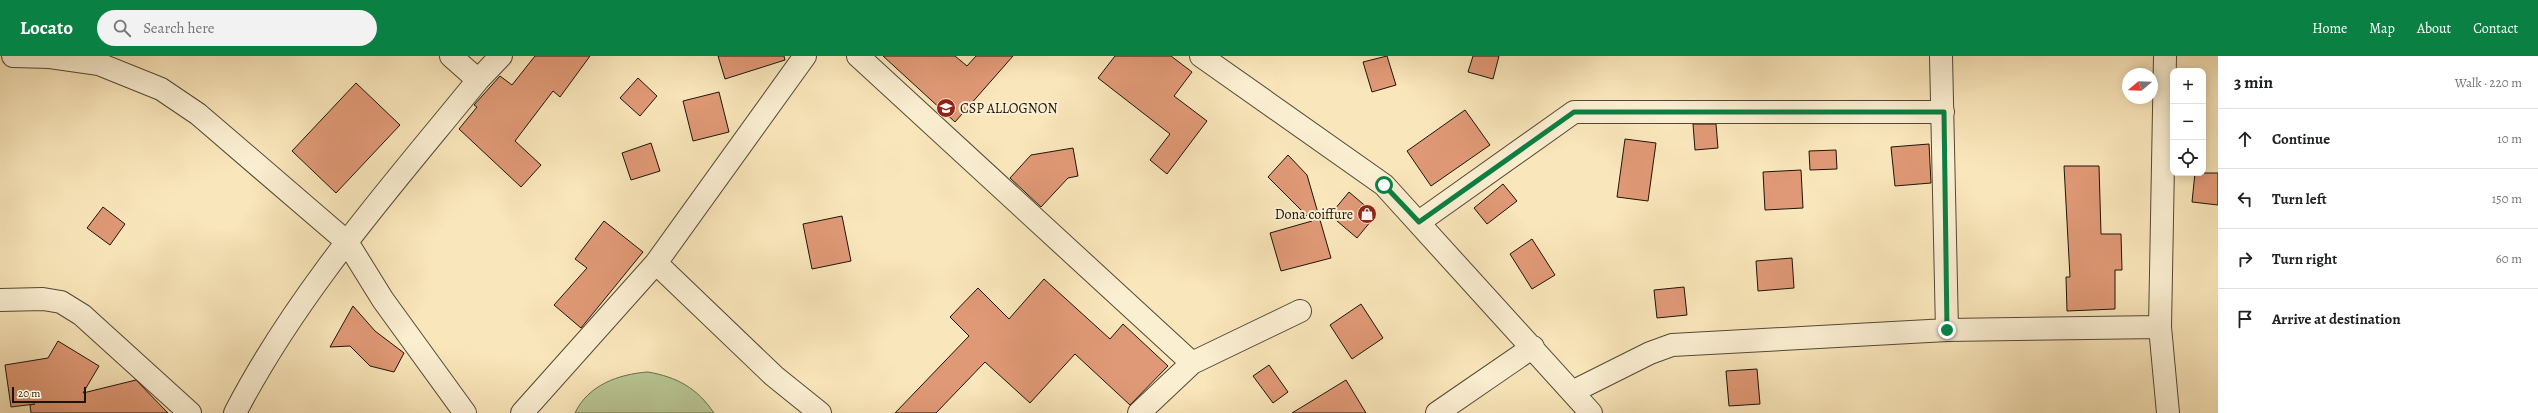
<!DOCTYPE html>
<html lang="en">
<head>
<meta charset="utf-8">
<style>
	:root { --surface:#fff; --page:#f2f2f2; --text:#202124; --muted:#757577; --line:#e0e0e0; --accent:#0b8043 }
	body { margin:0; font-family:Alegreya,serif; background:var(--page); color:var(--text) }
	.controls { position:absolute; right:12px; top:12px; display:grid; overflow:hidden; border-radius:8px; box-shadow:0 2px 10px #0003 }
	.controls button { width:36px; height:36px; display:grid; place-items:center; padding:0; border:0; border-bottom:1px solid var(--line); background:var(--surface); color:var(--text); font:20px sans-serif }
	.compass { position:absolute; left:2122px; top:12px; width:36px; height:36px; border-radius:50%; background:var(--surface); box-shadow:0 2px 10px #0003; rotate:251deg }
	.scale { position:absolute; left:12px; bottom:10px; width:74px; box-sizing:border-box; padding-left:4px; border:2px solid #1d1409; border-top:0; font-size:11px; line-height:14px; white-space:nowrap; color:#1d1409; -webkit-text-stroke:3px #fbefd2; paint-order:stroke }
	.stop { position:absolute; width:12px; height:12px; margin:-9px; border:3px solid #0b8043; border-radius:50%; background:#fff }
	.stop.end { background:#0b8043; border-color:#fff; box-shadow:0 1px 4px #0008 }
	.list { margin:0; padding:0; list-style:none }
	h2 { display:flex; justify-content:space-between; align-items:center; height:52px; margin:0; padding:0 16px; font-size:17px }
	h2 small { font-size:13px; font-weight:400; color:var(--muted) }
	.list li { display:grid; grid-template-columns:26px 1fr auto; gap:12px; align-items:center; box-sizing:border-box; height:60px; padding:0 16px; border-top:1px solid var(--line) }
	.list b { display:block; font-size:15px; white-space:nowrap }
	.list em { font-size:13px; font-style:normal; color:var(--muted) }
	.icon { flex:none; width:22px; height:22px; fill:none; stroke:currentColor; stroke-width:2; stroke-linecap:round; stroke-linejoin:round }
	.map { position:relative; flex:none; width:2218px; height:357px; overflow:hidden }
	header { display:flex; align-items:center; gap:24px; box-sizing:border-box; height:56px; padding:0 20px; background:var(--accent); color:#fff }
	header strong { font-size:19px }
	nav { display:flex; gap:22px; margin-inline-start:auto; font-size:14px }
	.search { width:280px; height:36px; background:var(--page); display:flex; align-items:center; gap:10px; box-sizing:border-box; padding:0 14px; border-radius:22px; color:var(--muted); font-size:15px }
	main { display:flex }
	aside { flex:1; background:var(--surface) }
	.map>svg:first-child { display:block }
	.green { fill:#b8c694; stroke:#6a6d4e }
	.building { fill:#e09976; stroke:#1d1409 }
	.lines { fill:none; stroke-linecap:round; stroke-linejoin:round }
	.minor-casing { stroke:#544835; stroke-width:24 }
	.minor { stroke:#fbefd2; stroke-width:22 }
	.route { stroke:#0b8043; stroke-width:5 }
	.labels { text-anchor:middle; stroke-width:4; stroke-linejoin:round; paint-order:stroke }
	.poi-label { font-size:14px; fill:#1d1409; stroke:#fbefd2; text-anchor:start }
</style>
</head>
<body>
<header>
<strong>Locato</strong>
<div class="search"><svg class="icon" aria-label="search" viewBox="0 0 24 24"><circle cx="10" cy="10" r="6"/><path d="M15 15l6 6"/></svg>Search here</div>
<nav><a>Home</a><a>Map</a><a>About</a><a>Contact</a></nav>
</header>
<main>
<div class="map">
<svg width="2218" height="357" viewBox="0 0 2218 357">
	<rect width="100%" height="100%" fill="#f9e6ba"/>
	<filter id="stains"><feTurbulence type="fractalNoise" baseFrequency=".005" numOctaves="4"/><feColorMatrix values="0 0 0 0 .2 0 0 0 0 .09 0 0 0 0 .02 0 0 0 .5 -.17"/></filter>
	<radialGradient id="worn" r=".72"><stop offset=".6" stop-color="#630" stop-opacity="0"/><stop offset="1" stop-color="#630" stop-opacity=".3"/></radialGradient>
	<path class="green" d="M 648,316 C 677,321 697,332 714,357 L 575,357 C 588,329 619,318 648,316 Z"/>
	<path class="building" d="M 535,0 L 590,0 L 560,41 L 553,35 L 515,85 L 541,109 L 521,131 L 459,73 L 477,51 L 474,49 L 500,20 L 512,29 Z
		M 718,0 L 784,0 L 785,4 L 725,23 Z
		M 883,0 L 955,0 L 967,10 L 976,0 L 1013,0 L 955,66 Z
		M 1115,0 L 1171,0 L 1192,16 L 1174,40 L 1207,65 L 1167,118 L 1150,104 L 1170,78 L 1098,22 Z
		M 1387,0 L 1396,29 L 1372,36 L 1363,6 Z
		M 1473,0 L 1499,0 L 1493,23 L 1468,16 Z
		M 638,22 L 657,40 L 640,60 L 620,42 Z
		M 356,27 L 400,69 L 336,137 L 292,95 Z
		M 719,36 L 729,76 L 693,85 L 683,45 Z
		M 1465,54 L 1490,89 L 1431,130 L 1407,95 Z
		M 1693,68 L 1716,68 L 1718,92 L 1695,94 Z
		M 1625,83 L 1656,87 L 1648,145 L 1617,141 Z
		M 651,87 L 660,115 L 631,124 L 622,97 Z
		M 1929,88 L 1931,127 L 1895,130 L 1891,91 Z
		M 1073,92 L 1078,120 L 1068,122 L 1041,151 L 1010,122 L 1031,99 Z
		M 1836,94 L 1837,113 L 1810,114 L 1809,95 Z
		M 1288,99 L 1307,119 L 1331,202 L 1281,215 L 1270,177 L 1312,165 L 1268,121 Z
		M 2064,110 L 2099,110 L 2101,178 L 2121,178 L 2122,214 L 2115,214 L 2115,253 L 2067,255 L 2066,221 L 2070,221 Z
		M 1801,114 L 1803,152 L 1765,154 L 1763,116 Z
		M 2195,117 L 2218,117 L 2218,149 L 2192,146 Z
		M 1503,128 L 1517,145 L 1487,168 L 1474,152 Z
		M 1349,136 L 1376,159 L 1357,182 L 1330,159 Z
		M 103,151 L 125,168 L 110,189 L 87,172 Z
		M 842,160 L 851,205 L 812,213 L 803,168 Z
		M 604,165 L 643,196 L 581,272 L 554,249 L 587,212 L 575,203 Z
		M 1532,183 L 1555,219 L 1532,233 L 1510,198 Z
		M 1792,202 L 1794,232 L 1758,235 L 1756,205 Z
		M 1044,223 L 1110,283 L 1123,268 L 1168,310 L 1130,349 L 1075,298 L 1030,347 L 985,306 L 936,357 L 895,357 L 969,280 L 950,261 L 978,232 L 1009,263 Z
		M 1684,231 L 1687,259 L 1657,262 L 1654,234 Z
		M 1361,248 L 1383,282 L 1352,303 L 1330,269 Z
		M 353,250 L 375,275 L 404,297 L 394,316 L 370,310 L 350,290 L 330,291 Z
		M 58,285 L 99,310 L 83,337 L 136,324 L 168,357 L 31,357 L 30,349 L 35,348 L 11,351 L 5,309 L 48,302 Z
		M 1269,309 L 1288,336 L 1273,347 L 1253,320 Z
		M 1757,313 L 1760,348 L 1729,350 L 1726,315 Z
		M 1346,324 L 1366,357 L 1292,357 Z"/>
	<g class="lines">
		<defs>
			<path id="minor" d="M 13,0 L 50,1 L 99,8 L 161,33 L 198,58 L 347,186 L 383,244 L 465,357
				M 451,0 L 478,24
				M 858,0 L 1192,307
				M 1201,0 L 1384,129 L 1591,357
				M 1941,0 L 1947,274
				M 2165,0 L 2160,271 L 2168,357
				M 1419,166 L 1574,56 L 1943,56
				M 656,207 L 774,320 L 820,357
				M 0,244 L 43,243 L 61,246 L 82,259 L 190,357
				M 1572,336 L 1650,297 L 1672,289 L 1947,274 L 2160,271
				M 235,357 C 298,235 392,130 478,24 L 501,0
				M 522,357 L 656,207 L 805,0
				M 1139,357 L 1192,307 L 1300,255
				M 1437,357 L 1533,291"/>
		</defs>
		<use href="#minor" class="minor-casing"/>
		<use href="#minor" class="minor"/>
	</g>
	<g class="lines">
		<path class="route" d="M 1384,129 L 1419,166 L 1574,56 L 1944,56 L 1947,274"/>
	</g>
	<defs>
		<symbol id="school-disc" viewBox="-11 -11 22 22"><circle r="9.5" fill="#8f2418" stroke="#fbefd2"/><path d="M0-5L7-2L0 1L-7-2ZM-4 1L0 2.5L4 1V4Q0 6-4 4Z" fill="#fff"/></symbol>
		<symbol id="shop-disc" viewBox="-11 -11 22 22"><circle r="9.5" fill="#8f2418" stroke="#fbefd2"/><path d="M-5-2.5h2.3a2.7 3.5 0 0 1 5.4 0H5L5.5 6h-11ZM-1.5-2.5h3a1.5 2.3 0 0 0-3 0Z" fill="#fff"/></symbol>
	</defs>
	<g fill-rule="evenodd">
		<use href="#school-disc" x="935" y="41" width="22" height="22"/>
		<use href="#shop-disc" x="1356" y="147" width="22" height="22"/>
	</g>
	<g class="labels">
		<g class="poi-label">
			<text x="960" y="57">CSP ALLOGNON</text>
			<text x="1353" y="163" text-anchor="end">Dona coiffure</text>
		</g>
	</g>
	<rect width="100%" height="100%" filter="url(#stains)"/>
	<rect width="100%" height="100%" fill="url(#worn)"/>
</svg>
<div class="controls">
<button>+</button>
<button>−</button>
<button><svg class="icon" aria-label="locate" viewBox="0 0 24 24"><circle cx="12" cy="12" r="6"/><path d="M12 2v4M12 18v4M2 12h4M18 12h4"/></svg></button>
</div>
<svg class="compass" viewBox="-18 -18 36 36"><path d="M0-13l5 13h-10z" fill="#e53935"/><path d="M0 13l5-13h-10z" fill="#757577"/></svg>
<div class="scale">20 m</div>
<div class="stop" style="left:1384px;top:129px"></div>
<div class="stop end" style="left:1947px;top:274px"></div>
</div>
<aside>
<h2>3 min<small>Walk · 220 m</small></h2>
<ul class="list">
<li><svg class="icon" aria-label="ahead" viewBox="0 0 24 24"><path d="M12 20V5M6 11l6-6 6 6"/></svg><div><b>Continue</b></div><em>10 m</em></li>
<li><svg class="icon" aria-label="left" viewBox="0 0 24 24"><path d="M17 20v-9H6M10 6l-5 5 5 5"/></svg><div><b>Turn left</b></div><em>150 m</em></li>
<li><svg class="icon" aria-label="right" viewBox="0 0 24 24"><path d="M7 20v-9h11M14 6l5 5-5 5"/></svg><div><b>Turn right</b></div><em>60 m</em></li>
<li><svg class="icon" aria-label="arrive" viewBox="0 0 24 24"><path d="M6 21V4h12l-3 4 3 4H6"/></svg><div><b>Arrive at destination</b></div></li>
</ul>
</aside>
</main>
</body>
</html>
